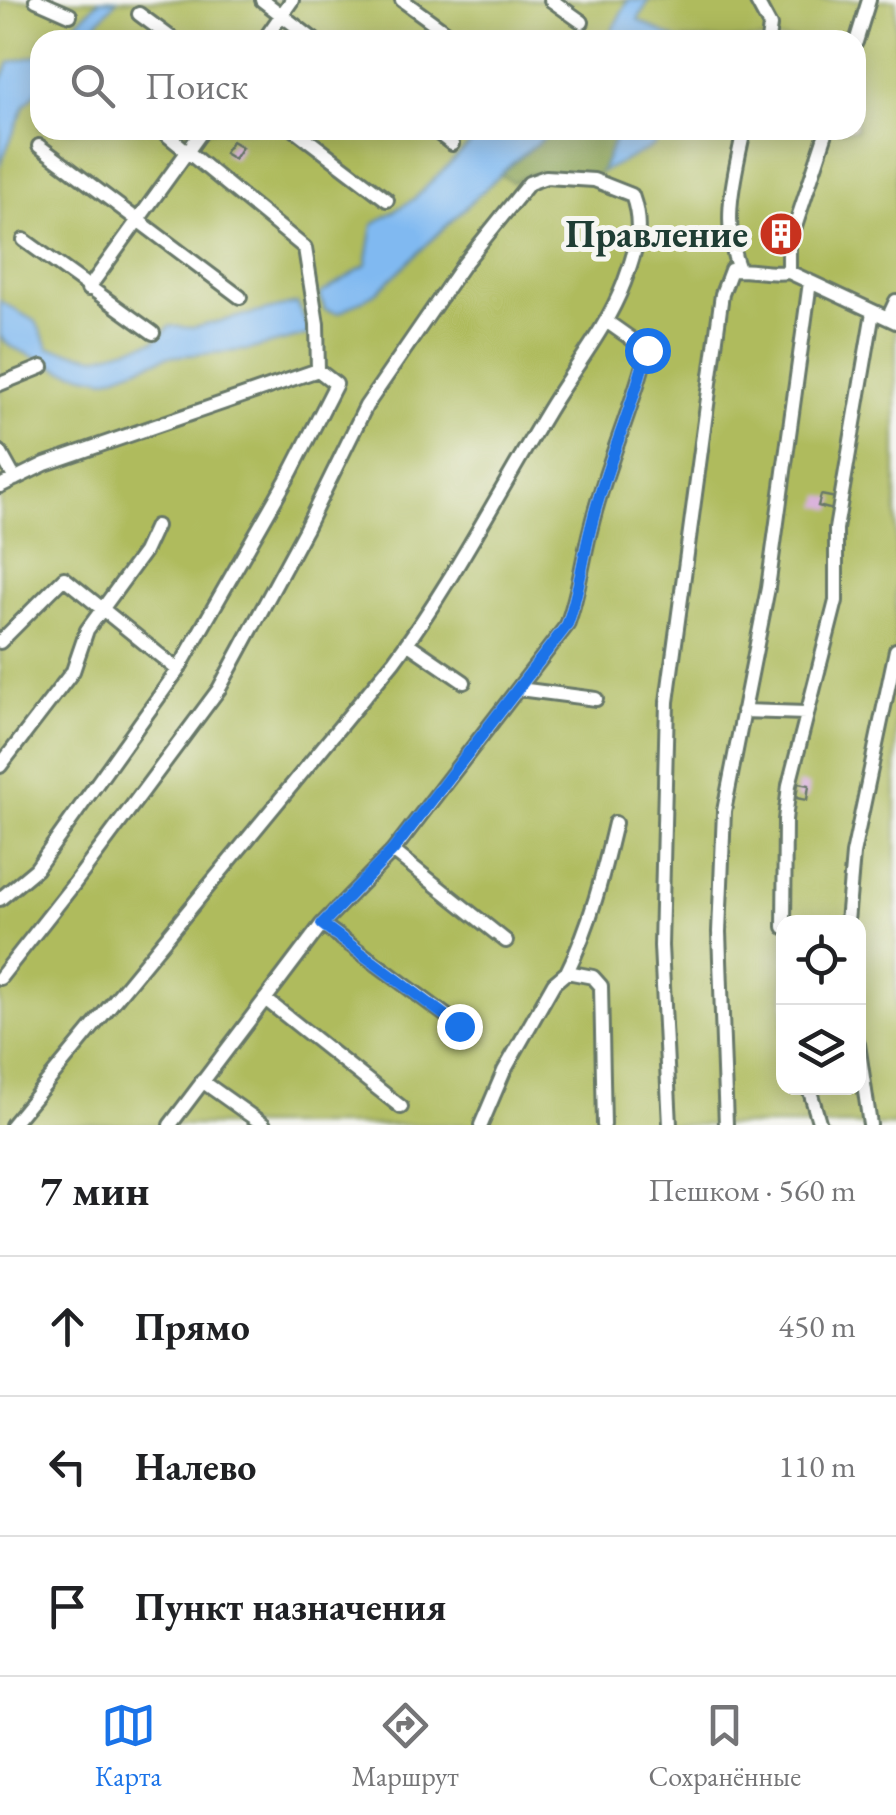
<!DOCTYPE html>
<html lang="ru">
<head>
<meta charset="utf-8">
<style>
	:root { --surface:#fff; --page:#f6f6f6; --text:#202124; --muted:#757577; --line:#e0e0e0; --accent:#1a73e8 }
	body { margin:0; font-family:"EB Garamond",serif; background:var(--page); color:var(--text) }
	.controls { position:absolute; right:30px; bottom:30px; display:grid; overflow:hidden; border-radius:20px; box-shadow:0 5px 25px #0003 }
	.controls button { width:90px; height:90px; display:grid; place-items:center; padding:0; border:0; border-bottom:2px solid var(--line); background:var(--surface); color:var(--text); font:50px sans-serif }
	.stop { position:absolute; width:30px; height:30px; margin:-22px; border:8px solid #1a73e8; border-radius:50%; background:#fff }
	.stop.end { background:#1a73e8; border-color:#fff; box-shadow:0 2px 10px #0008 }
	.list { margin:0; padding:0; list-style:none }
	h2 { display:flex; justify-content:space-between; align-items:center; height:130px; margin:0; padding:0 40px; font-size:42px }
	h2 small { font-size:32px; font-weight:400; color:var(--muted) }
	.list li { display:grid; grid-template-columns:65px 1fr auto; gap:30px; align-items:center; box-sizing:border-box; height:140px; padding:0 40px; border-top:2px solid var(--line) }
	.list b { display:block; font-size:38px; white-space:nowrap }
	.list em { font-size:32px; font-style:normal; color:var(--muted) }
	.icon { flex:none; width:55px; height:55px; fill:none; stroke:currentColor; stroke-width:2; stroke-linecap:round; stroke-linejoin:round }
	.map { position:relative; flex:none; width:896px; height:1125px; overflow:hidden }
	.search { position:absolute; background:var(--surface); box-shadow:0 5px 25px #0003; left:30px; right:30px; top:30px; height:110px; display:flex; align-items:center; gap:25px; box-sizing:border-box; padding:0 35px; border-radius:30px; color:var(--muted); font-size:38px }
	.sheet { height:550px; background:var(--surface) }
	nav { display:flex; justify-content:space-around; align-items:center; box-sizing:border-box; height:140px; border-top:2px solid var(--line); background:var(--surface); font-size:28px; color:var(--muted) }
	nav a { display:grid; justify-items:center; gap:5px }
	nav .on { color:var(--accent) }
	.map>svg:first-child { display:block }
	.green { fill:#afbb5d; stroke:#677c48; stroke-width:2.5; fill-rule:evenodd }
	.forest { fill:#8ba354; stroke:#557044; stroke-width:2.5 }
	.water { fill:#80b9f1; stroke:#507b92; stroke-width:2.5 }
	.building { fill:#dab3dc }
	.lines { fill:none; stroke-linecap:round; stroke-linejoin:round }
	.minor-casing { stroke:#687869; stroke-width:18 }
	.minor { stroke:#fff; stroke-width:12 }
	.route { stroke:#1a73e8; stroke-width:12 }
	.labels { text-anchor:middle; stroke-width:10; stroke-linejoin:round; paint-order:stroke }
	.poi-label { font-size:38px; font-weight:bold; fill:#1f3d34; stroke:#f6f6f2; text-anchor:end }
</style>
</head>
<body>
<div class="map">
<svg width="896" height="1125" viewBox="0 0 896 1125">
	<rect width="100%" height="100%" fill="#f6f6f2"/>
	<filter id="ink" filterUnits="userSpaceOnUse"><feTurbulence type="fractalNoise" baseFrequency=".01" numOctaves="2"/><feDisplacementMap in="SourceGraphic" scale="20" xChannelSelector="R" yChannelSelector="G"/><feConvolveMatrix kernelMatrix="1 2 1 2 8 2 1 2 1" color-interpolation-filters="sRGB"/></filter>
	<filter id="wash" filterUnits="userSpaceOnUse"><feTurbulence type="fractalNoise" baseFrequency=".0048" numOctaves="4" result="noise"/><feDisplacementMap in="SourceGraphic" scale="40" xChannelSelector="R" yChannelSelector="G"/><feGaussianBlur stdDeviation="2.25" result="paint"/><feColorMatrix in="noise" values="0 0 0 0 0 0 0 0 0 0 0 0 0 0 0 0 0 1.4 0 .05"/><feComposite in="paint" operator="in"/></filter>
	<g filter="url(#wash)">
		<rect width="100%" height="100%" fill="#efe5cc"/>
		<path class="green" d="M 0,0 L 896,0 L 896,1125 L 0,1125 ZM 40,40 L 856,40 L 856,130 L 40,130 ZM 784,922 L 858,922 L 858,1088 L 784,1088 Z"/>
		<path class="forest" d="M 563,130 L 605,130 L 617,133 L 601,172 L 596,175 L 534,173 L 513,182 L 500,174 L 547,136 Z"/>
		<path class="water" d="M 100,0 L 117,0 L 82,40 L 59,40 Z
			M 628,0 L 649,0 L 638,20 L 677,40 L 577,40 L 608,38 Z
			M 40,55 L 40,88 L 25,105 L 0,165 L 0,84 L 10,62 Z
			M 484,130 L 563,130 L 546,136 L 511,164 L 377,292 L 339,313 L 325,310 L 320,294 L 366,265 L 373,224 L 414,199 Z
			M 605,130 L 661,130 L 654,146 L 601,172 L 617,134 Z
			M 0,301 L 36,322 L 49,348 L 96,357 L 155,341 L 170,326 L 192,328 L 297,303 L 311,334 L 247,350 L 166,357 L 106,379 L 62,370 L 10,346 L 0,336 Z"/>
		<g id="blocks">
			<path class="building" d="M 232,141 L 242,147 L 234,159 L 224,153 Z
				M 821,495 L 836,498 L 833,510 L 818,506 Z
				M 798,783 L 809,785 L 807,800 L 796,798 Z"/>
		</g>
	</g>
	<g filter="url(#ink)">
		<use href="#blocks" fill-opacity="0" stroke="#687869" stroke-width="2.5"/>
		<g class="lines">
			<defs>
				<path id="minor" d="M 36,0 L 70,15
					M 262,0 L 314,40
					M 402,0 L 457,40
					M 551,0 L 582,22
					M 757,2 L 770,26 L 768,40
					M 139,14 L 174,40
					M 264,40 L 292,0
					M 856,42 L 869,0
					M 295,130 L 387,200
					M 434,130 L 452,144
					M 39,146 L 240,297
					M 24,240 L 153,333
					M 739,270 C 721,223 734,177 744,130
					M 789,272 L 789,245 L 827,130
					M 88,289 L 203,130
					M 888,318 L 896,301
					M 0,384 L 42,367
					M 0,452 L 15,479
					M 0,486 L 45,464 L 318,370 L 317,324 L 305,248 L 161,130
					M 0,642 L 64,578 L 178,670
					M 407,643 L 464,682
					M 519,689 L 596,699
					M 743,711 L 806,713
					M 0,766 L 73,671 L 87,630 L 144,552 L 156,526
					M 393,851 L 506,941
					M 0,899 L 36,869 L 178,670 L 291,472 L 336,384 L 318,370
					M 847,922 L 853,854 L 896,650
					M 322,924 L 459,1025
					M 784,927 L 785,820 L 789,785 L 836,601 L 836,529 L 873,312
					M 567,972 C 591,924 603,874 615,823
					M 0,978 L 74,884 L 219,689 L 305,530 L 366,406 L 463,265 L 529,183 L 546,177 L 594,180 L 632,195 C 644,228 636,250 624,283 C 606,330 572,370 546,414 C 496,497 452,583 394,661 L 12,1125
					M 265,999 L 401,1107
					M 858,1044 L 870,1125
					M 202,1081 L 264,1125
					M 809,1088 L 820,1125
					M 170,1125 L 322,924 L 393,851 L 567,625 C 579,593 582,561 591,527 C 605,467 632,411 647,350 L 606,321
					M 481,1125 L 504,1071 L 554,983 L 567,972 L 593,977 L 601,986 L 604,1125
					M 670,1125 L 661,946 L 667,702 L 722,294 L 731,270 C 752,269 769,275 789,272 L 896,322
					M 726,1125 L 719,932 L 724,811 L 768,588 L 810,282"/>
			</defs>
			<use href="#minor" class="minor-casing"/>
			<use href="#minor" class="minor"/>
		</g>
	</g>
	<g class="lines" filter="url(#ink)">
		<path class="route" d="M 459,1026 L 322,924 L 393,850 L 567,625 C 579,593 582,561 591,527 C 605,467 632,411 647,350"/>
	</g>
	<defs>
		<symbol id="building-disc" viewBox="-11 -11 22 22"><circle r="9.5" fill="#c8321e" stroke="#f6f6f2"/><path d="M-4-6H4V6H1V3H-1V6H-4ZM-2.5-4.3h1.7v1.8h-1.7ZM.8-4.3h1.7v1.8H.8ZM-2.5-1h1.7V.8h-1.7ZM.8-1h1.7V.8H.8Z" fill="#fff"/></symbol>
	</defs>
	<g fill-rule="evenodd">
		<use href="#building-disc" x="756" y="209" width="50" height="50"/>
	</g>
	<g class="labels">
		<g class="poi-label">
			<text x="748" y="247">Правление</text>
		</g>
	</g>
</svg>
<div class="controls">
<button><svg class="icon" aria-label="locate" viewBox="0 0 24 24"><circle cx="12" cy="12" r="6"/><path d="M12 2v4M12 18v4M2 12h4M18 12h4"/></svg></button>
<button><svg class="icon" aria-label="layers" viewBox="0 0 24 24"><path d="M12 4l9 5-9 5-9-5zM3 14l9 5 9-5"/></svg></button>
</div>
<div class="stop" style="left:647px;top:350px"></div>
<div class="stop end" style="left:459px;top:1026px"></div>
<div class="search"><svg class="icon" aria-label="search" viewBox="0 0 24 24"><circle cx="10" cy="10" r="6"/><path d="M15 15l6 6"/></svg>Поиск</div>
</div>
<section class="sheet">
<h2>7 мин<small>Пешком · 560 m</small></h2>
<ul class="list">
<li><svg class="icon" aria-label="ahead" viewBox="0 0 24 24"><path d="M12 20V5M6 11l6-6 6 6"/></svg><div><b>Прямо</b></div><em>450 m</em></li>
<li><svg class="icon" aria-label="left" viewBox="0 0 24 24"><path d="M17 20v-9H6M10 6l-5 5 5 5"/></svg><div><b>Налево</b></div><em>110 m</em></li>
<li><svg class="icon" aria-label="arrive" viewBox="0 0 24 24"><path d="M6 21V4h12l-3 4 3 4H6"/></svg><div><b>Пункт назначения</b></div></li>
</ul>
</section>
<nav>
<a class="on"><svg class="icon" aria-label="map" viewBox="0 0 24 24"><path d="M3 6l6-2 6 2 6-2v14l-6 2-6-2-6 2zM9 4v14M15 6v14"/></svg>Карта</a>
<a><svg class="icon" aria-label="directions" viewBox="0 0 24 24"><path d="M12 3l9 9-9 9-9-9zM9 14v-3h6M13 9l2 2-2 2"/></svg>Маршрут</a>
<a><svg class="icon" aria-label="saved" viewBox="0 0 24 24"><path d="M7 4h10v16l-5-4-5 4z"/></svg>Сохранённые</a>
</nav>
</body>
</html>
